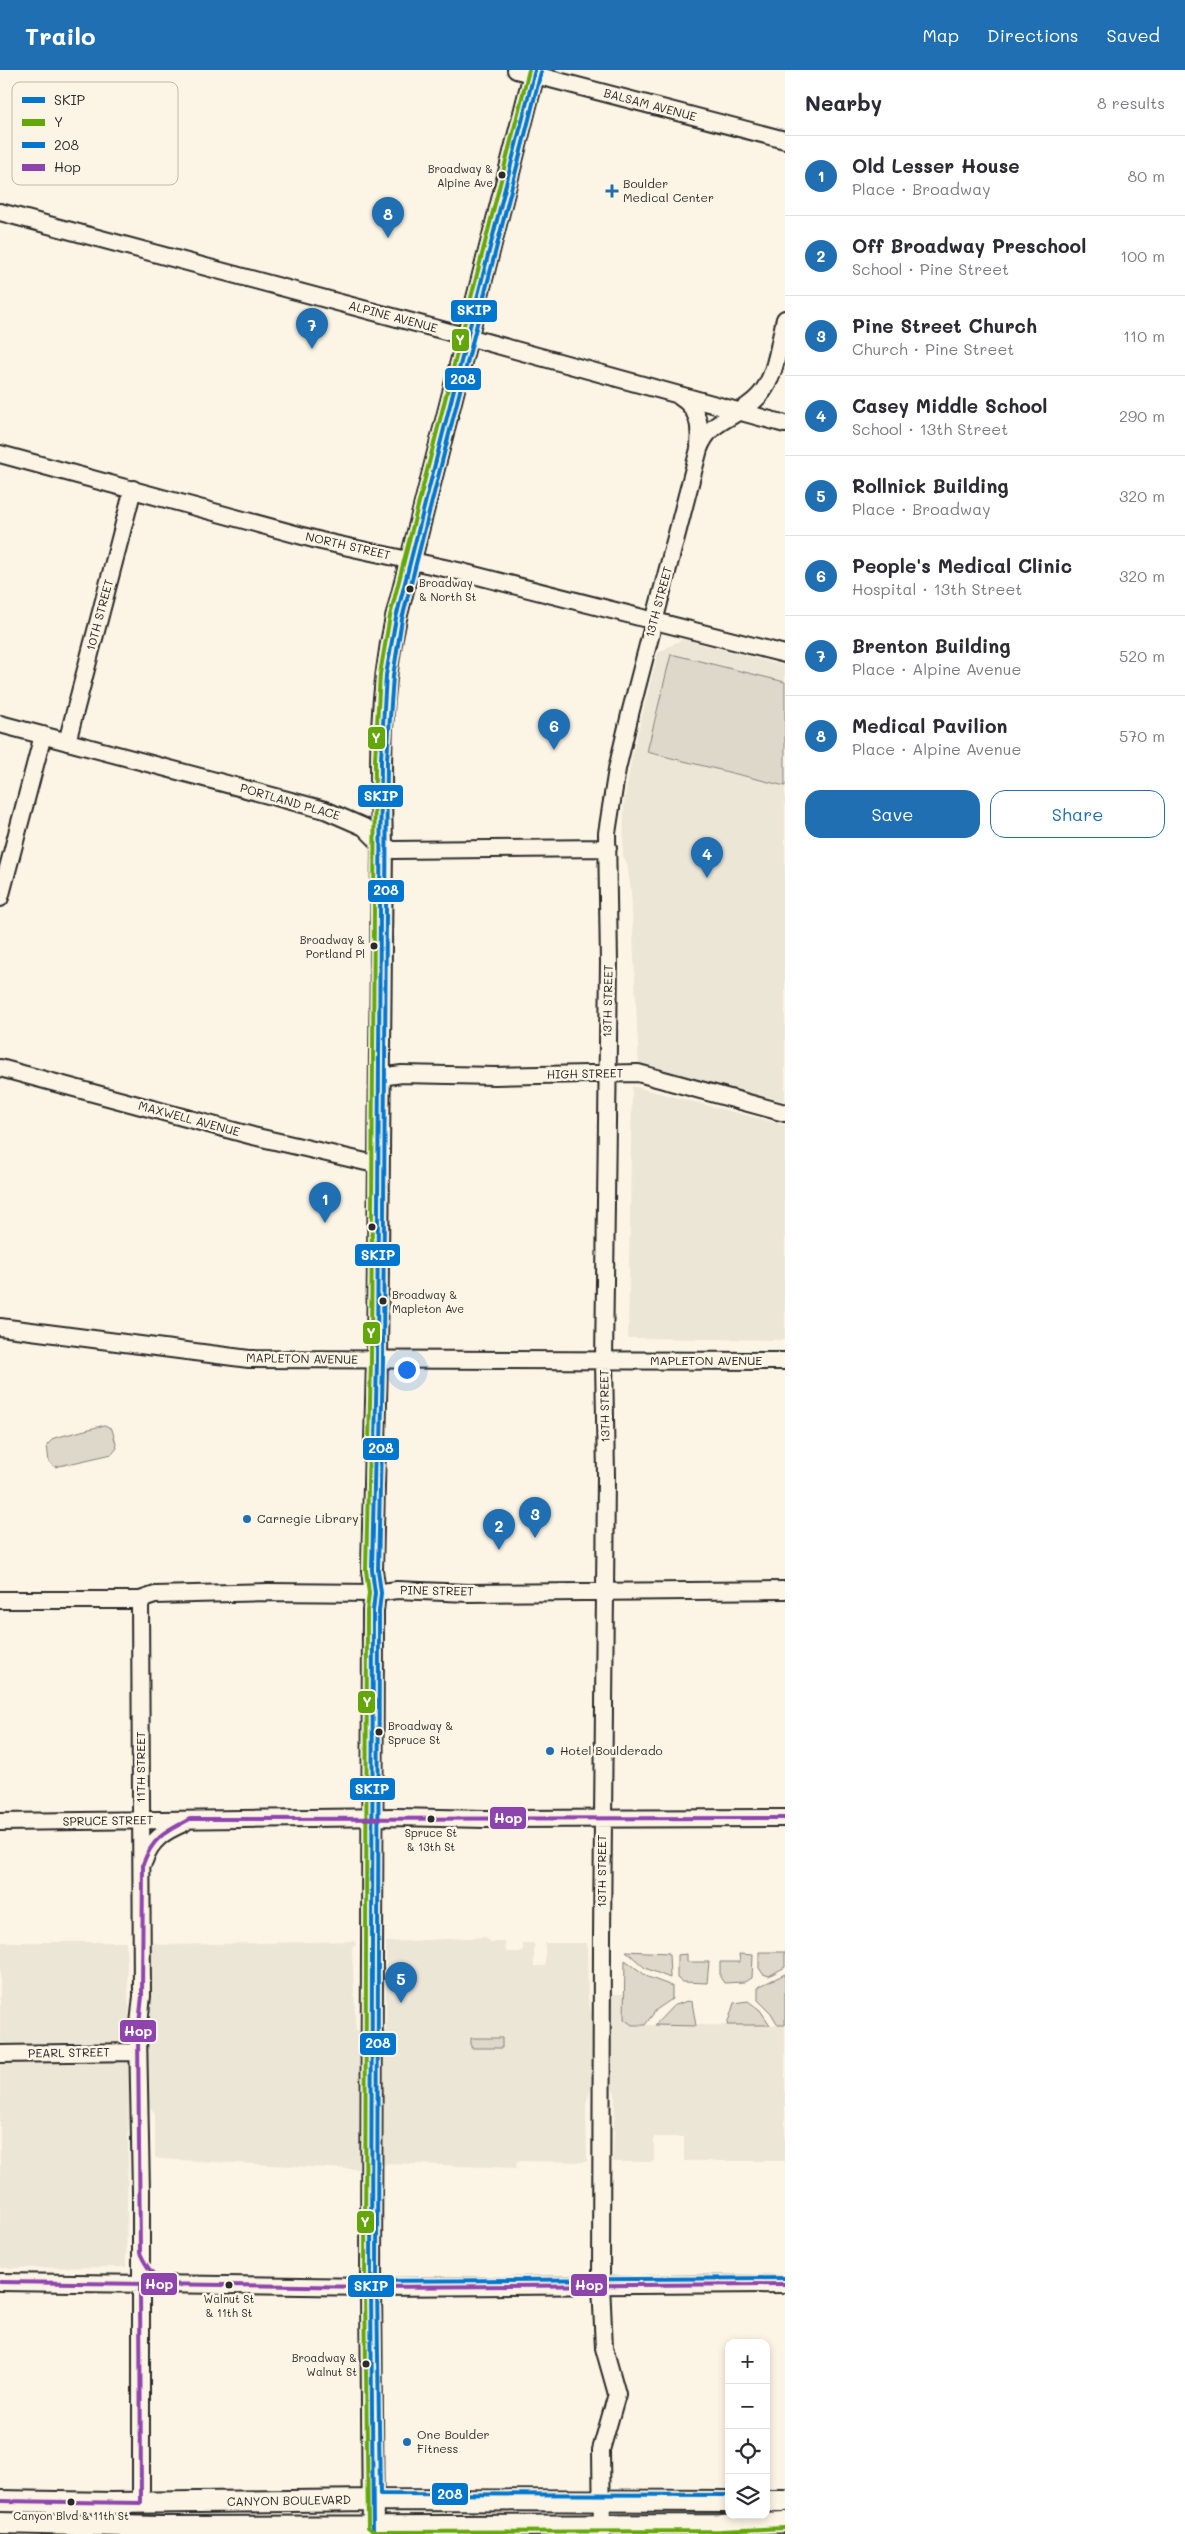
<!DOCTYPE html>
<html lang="en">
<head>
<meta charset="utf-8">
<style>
	:root { --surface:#fff; --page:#f2f2f3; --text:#2b2b33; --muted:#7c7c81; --line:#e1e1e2; --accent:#1f6fb2 }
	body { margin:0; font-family:Mali,sans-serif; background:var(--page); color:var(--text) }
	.controls { position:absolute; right:15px; bottom:15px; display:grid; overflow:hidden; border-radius:10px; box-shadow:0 2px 8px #0003 }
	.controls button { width:45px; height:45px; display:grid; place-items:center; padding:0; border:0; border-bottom:1px solid var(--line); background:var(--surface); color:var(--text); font:25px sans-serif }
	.you { position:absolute; left:406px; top:1299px; width:18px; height:18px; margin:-12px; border:4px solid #fff; border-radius:50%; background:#1a73e8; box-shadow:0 0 0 8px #1a73e833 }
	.badge { display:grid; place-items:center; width:32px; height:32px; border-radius:50%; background:var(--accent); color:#fff; font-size:16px; font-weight:700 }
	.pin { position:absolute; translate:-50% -41px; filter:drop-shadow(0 1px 2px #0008) }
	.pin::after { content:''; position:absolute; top:26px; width:18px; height:15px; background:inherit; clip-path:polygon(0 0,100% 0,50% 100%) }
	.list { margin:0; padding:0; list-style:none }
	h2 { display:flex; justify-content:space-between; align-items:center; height:65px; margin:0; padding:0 20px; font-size:21px }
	h2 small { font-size:16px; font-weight:400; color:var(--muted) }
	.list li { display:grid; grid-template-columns:32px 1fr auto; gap:15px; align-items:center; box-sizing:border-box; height:80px; padding:0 20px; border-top:1px solid var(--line) }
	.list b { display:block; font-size:19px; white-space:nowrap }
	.list p { margin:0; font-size:16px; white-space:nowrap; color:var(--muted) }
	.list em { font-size:16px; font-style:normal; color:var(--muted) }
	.actions { display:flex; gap:10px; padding:15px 20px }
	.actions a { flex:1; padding:11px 0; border:1px solid var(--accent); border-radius:15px; text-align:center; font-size:18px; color:var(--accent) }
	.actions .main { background:var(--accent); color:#fff }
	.icon { flex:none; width:28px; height:28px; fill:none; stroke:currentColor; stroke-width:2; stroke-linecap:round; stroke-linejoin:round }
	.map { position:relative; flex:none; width:785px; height:2464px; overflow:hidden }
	header { display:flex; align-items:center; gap:30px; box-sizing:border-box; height:70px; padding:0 25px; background:var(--accent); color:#fff }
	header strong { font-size:24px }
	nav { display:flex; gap:28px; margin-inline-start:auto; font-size:18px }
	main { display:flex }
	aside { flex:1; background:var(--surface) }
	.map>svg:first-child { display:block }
	.built { fill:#ece6d7 }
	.green { fill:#ded8ca; stroke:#84827a }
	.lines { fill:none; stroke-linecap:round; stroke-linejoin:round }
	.minor-casing { stroke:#2b2b2b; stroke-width:20 }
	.major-casing { stroke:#2b2b2b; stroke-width:24 }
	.minor { stroke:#fcf5e5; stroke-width:16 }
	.major { stroke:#fcf5e5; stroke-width:20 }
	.bus-1-casing { stroke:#fcf5e5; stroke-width:8 }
	.bus-2-casing { stroke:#fcf5e5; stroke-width:8 }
	.bus-3-casing { stroke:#fcf5e5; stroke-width:8 }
	.bus-4-casing { stroke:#fcf5e5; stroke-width:8 }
	.bus-1 { stroke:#0076ce; stroke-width:4 }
	.bus-2 { stroke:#64a70b; stroke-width:4 }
	.bus-3 { stroke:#0076ce; stroke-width:4 }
	.bus-4 { stroke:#8e44ad; stroke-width:4 }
	.bus-dot { fill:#2b2b2b; stroke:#fcf5e5; stroke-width:2 }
	.poi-dot { fill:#1f6fb2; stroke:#fcf5e5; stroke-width:2 }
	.labels { text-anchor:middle; stroke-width:5; stroke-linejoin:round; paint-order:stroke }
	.bus-label { font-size:11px; fill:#2b2b2b; stroke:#fcf5e5; text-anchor:end }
	.street-label { font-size:12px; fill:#2b2b2b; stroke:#fcf5e5 }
	.poi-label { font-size:12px; fill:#2b2b2b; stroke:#fcf5e5; text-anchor:start }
	.key { fill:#fcf5e5; stroke:#bdb8ad; stroke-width:1 }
	.key-label { font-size:14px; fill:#2b2b2b }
	.line-badge { stroke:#fcf5e5; stroke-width:2 }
	.badge-label { font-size:14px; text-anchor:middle; font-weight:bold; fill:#fff }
</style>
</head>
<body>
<header>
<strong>Trailo</strong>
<nav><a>Map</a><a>Directions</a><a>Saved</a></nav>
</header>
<main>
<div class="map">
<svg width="785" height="2464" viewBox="0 0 785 2464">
	<rect width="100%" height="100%" fill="#fcf5e5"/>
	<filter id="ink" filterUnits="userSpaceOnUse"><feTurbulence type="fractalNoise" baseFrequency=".02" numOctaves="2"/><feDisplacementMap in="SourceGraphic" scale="10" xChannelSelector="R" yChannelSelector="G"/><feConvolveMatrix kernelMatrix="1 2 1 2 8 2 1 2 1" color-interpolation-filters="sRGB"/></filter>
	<g filter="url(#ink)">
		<path class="built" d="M 682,569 L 785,596 L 785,1031 L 639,998 L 631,822 L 627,793 L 623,786 L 624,733 L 633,681 L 658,583 Z
			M 632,1016 L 785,1055 L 785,1270 L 628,1268 Z
			M 485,1867 L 491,1872 L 505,1872 L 506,1882 L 523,1882 L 523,1873 L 534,1873 L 534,1896 L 545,1896 L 545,1873 L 587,1873 L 588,1929 L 594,1954 L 593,2012 L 586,2034 L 587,2092 L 517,2091 L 516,2098 L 389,2093 L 371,2099 L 348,2099 L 160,2089 L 155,2087 L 155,2043 L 145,2032 L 147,2003 L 142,1869 L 162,1875 L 355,1871 L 356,1875 L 352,1877 L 356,1961 L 386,1960 L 386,1872 Z
			M 0,1872 L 126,1872 L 130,1963 L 126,2197 L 0,2198 Z
			M 606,1924 L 625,1924 L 624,1949 L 632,1955 L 785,1955 L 785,2091 L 684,2091 L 684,2067 L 654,2067 L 654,2092 L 613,2092 L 615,2023 L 607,2011 Z"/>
		<path class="green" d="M 671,584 L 785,612 L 785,716 L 647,682 Z
			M 105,1355 L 112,1359 L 117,1378 L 112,1384 L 55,1397 L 49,1392 L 47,1375 L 54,1368 Z
			M 626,1881 L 669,1883 L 670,1908 L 645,1898 Z
			M 759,1882 L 785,1882 L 785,1897 L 769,1906 L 763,1904 L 759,1898 Z
			M 687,1884 L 687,1892 L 709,1892 L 707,1913 L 682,1912 L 677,1908 L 677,1885 Z
			M 739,1884 L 753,1885 L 752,1908 L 744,1912 L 724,1913 L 720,1907 L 720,1892 L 740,1892 Z
			M 625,1890 L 648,1907 L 672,1916 L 672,1929 L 656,1940 L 645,1955 L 632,1955 L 624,1949 Z
			M 785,1904 L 785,1955 L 778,1955 L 771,1943 L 758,1930 L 758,1917 Z
			M 687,1931 L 692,1932 L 696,1956 L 655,1955 L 673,1936 Z
			M 748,1931 L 760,1940 L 770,1955 L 727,1955 L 734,1933 Z
			M 471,1968 L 502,1968 L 502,1978 L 471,1978 Z"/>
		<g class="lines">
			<defs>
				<path id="minor" d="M 516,0 L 785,70
					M 0,142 L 468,267 L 785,354
					M 680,327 C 698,338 701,355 699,375
					M 0,384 L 321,471 L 458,501 L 785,584
					M 0,654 L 325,740 L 364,757 L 382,775 L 393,780 L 608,778
					M 67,672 L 133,419
					M 0,828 L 43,665
					M 0,998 L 253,1066 L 379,1095
					M 380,1007 L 402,1004 L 495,1006 L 638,1003 L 785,1043
					M 0,1257 L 249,1289 L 785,1291
					M 0,1530 L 140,1530 L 155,1525 L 268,1522 L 375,1523 L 397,1520 L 468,1523 L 785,1520
					M 140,1530 L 142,1926 L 138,1963 L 141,2122 L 141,2433
					M 0,1752 L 396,1747 L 484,1749 L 785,1748
					M 144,1791 C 150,1770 165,1761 184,1753
					M 0,1984 L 138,1982
					M 0,2212 L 371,2217 L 785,2214
					M 602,2464 L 601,2380 L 617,2324 L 604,2278 L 601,2214 L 602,1867 L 606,1406 L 604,1291 L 609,893 L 607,763 L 617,699 L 631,640 L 699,379 C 711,347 738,349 759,326 C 776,308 779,273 785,249"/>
				<path id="major" d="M 0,2431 L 112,2433 L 374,2430 L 729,2431
					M 766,2431 L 785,2431
					M 0,2453 L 160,2457 L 721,2455 L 785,2452
					M 373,2464 L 371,2217 L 373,1541 L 375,1523 L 372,1500 L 377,1290 L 382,775 C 380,697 379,625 396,548 L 535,0"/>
			</defs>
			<use href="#minor" class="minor-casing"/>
			<use href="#major" class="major-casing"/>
			<use href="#minor" class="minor"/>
			<use href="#major" class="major"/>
			<defs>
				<path id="bus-1" d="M 373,2464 L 371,2217 L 373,1541 L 375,1523 L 372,1500 L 377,1290 L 381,689 L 386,605 L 396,548 L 535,0"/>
				<path id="bus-2" d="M 529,0 L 390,546 L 380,604 L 375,689 L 371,1290 L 366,1500 L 369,1523 L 367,1541 L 365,2217 L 368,2457 L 374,2462 L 721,2461 L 785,2458"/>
				<path id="bus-3" d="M 541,2 L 402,549 L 393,606 L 387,689 L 383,1290 L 378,1500 L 381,1523 L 379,1541 L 377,2217 L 380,2424 L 729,2425
					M 371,2211 L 785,2208"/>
				<path id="bus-4" d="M 0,2212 L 371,2217 L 785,2214
					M 180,2216 C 158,2212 149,2203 140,2183 L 138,1963 L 142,1926 L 143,1794 C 153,1767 165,1762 190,1749 L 785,1748
					M 0,2431 L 141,2433 L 140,2215"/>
			</defs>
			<use href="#bus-1" class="bus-1-casing"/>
			<use href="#bus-2" class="bus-2-casing"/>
			<use href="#bus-3" class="bus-3-casing"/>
			<use href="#bus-4" class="bus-4-casing"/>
			<use href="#bus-1" class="bus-1"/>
			<use href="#bus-2" class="bus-2"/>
			<use href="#bus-3" class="bus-3"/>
			<use href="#bus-4" class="bus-4"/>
		</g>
	</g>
	<g class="bus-dot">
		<circle cx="502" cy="105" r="4.5"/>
		<circle cx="410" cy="519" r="4.5"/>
		<circle cx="374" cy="876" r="4.5"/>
		<circle cx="372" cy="1157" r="4.5"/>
		<circle cx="383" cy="1231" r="4.5"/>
		<circle cx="379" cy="1662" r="4.5"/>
		<circle cx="431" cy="1749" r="4.5"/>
		<circle cx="229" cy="2215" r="4.5"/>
		<circle cx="366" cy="2294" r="4.5"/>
		<circle cx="71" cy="2432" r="4.5"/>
	</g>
	<g class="poi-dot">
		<path d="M609.5 113.5h5v5h5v5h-5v5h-5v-5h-5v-5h5z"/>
		<circle cx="247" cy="1449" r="5"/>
		<circle cx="550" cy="1681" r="5"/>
		<circle cx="407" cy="2372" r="5"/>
	</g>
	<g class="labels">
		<g class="bus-label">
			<text x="493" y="103">Broadway &amp;<tspan x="493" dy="14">Alpine Ave</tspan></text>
			<text x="419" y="517" text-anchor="start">Broadway<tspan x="419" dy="14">&amp; North St</tspan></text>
			<text x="365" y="874">Broadway &amp;<tspan x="365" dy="14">Portland Pl</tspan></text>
			<text x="392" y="1229" text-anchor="start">Broadway &amp;<tspan x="392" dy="14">Mapleton Ave</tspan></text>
			<text x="388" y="1660" text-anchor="start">Broadway &amp;<tspan x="388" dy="14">Spruce St</tspan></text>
			<text x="431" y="1767" text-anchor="middle">Spruce St<tspan x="431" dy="14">&amp; 13th St</tspan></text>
			<text x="229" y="2233" text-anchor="middle">Walnut St<tspan x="229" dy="14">&amp; 11th St</tspan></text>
			<text x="357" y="2292">Broadway &amp;<tspan x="357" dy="14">Walnut St</tspan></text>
			<text x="71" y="2450" text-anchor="middle">Canyon Blvd &amp; 11th St</text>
		</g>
		<g class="street-label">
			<text transform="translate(650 35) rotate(15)" y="4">BALSAM AVENUE</text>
			<text transform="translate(393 247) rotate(15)" y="4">ALPINE AVENUE</text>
			<text transform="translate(348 476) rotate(13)" y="4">NORTH STREET</text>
			<text transform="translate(659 532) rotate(-75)" y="4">13TH STREET</text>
			<text transform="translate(100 545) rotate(-75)" y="4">10TH STREET</text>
			<text transform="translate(290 732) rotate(16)" y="4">PORTLAND PLACE</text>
			<text transform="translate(608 931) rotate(-89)" y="4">13TH STREET</text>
			<text transform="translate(585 1004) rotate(-1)" y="4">HIGH STREET</text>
			<text transform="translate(189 1049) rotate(15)" y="4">MAXWELL AVENUE</text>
			<text transform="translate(302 1289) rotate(1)" y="4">MAPLETON AVENUE</text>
			<text x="706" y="1295">MAPLETON AVENUE</text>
			<text transform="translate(605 1336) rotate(-91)" y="4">13TH STREET</text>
			<text transform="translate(437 1521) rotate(1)" y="4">PINE STREET</text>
			<text transform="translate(141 1697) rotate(-90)" y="4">11TH STREET</text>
			<text transform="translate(108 1751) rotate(-1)" y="4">SPRUCE STREET</text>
			<text transform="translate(602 1801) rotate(-90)" y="4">13TH STREET</text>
			<text transform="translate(69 1983) rotate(-1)" y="4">PEARL STREET</text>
			<text transform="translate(289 2431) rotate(-1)" y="4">CANYON BOULEVARD</text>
		</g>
		<g class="poi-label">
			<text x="623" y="118">Boulder<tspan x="623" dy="14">Medical Center</tspan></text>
			<text x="257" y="1453">Carnegie Library</text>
			<text x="560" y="1685">Hotel Boulderado</text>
			<text x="417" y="2369">One Boulder<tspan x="417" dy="14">Fitness</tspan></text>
		</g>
	</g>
	<rect x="12" y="12" width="166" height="103" rx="8" class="key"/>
	<rect x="22" y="27" width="23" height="6" fill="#0076ce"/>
	<rect x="22" y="49" width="23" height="7" fill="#64a70b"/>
	<rect x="22" y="72" width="23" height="6" fill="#0076ce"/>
	<rect x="22" y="94" width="23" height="7" fill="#8e44ad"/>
	<g class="key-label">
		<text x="54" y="35">SKIP</text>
		<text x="54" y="57">Y</text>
		<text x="54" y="80">208</text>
		<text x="54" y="102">Hop</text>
	</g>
	<g class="line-badge">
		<rect x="450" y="229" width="48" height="24" rx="5" fill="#0076ce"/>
		<rect x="451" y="258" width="19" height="24" rx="5" fill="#64a70b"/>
		<rect x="444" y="297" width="38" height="24" rx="5" fill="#0076ce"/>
		<rect x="367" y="656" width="19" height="24" rx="5" fill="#64a70b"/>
		<rect x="357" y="714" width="47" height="24" rx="5" fill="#0076ce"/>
		<rect x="367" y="809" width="38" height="24" rx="5" fill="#0076ce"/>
		<rect x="354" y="1173" width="47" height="24" rx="5" fill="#0076ce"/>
		<rect x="362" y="1251" width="19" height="24" rx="5" fill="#64a70b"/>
		<rect x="362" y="1367" width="38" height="24" rx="5" fill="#0076ce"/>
		<rect x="357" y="1620" width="19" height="24" rx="5" fill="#64a70b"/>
		<rect x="349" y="1707" width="47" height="24" rx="5" fill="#0076ce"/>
		<rect x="489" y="1736" width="38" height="24" rx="5" fill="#8e44ad"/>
		<rect x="119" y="1949" width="38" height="24" rx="5" fill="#8e44ad"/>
		<rect x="359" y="1962" width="38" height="24" rx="5" fill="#0076ce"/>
		<rect x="356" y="2140" width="19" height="24" rx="5" fill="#64a70b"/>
		<rect x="140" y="2202" width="38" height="24" rx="5" fill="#8e44ad"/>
		<rect x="570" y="2203" width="38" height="24" rx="5" fill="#8e44ad"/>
		<rect x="347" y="2204" width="48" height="24" rx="5" fill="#0076ce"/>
		<rect x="431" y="2412" width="38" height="24" rx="5" fill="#0076ce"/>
	</g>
	<g class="badge-label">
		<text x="474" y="245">SKIP</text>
		<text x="460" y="275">Y</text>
		<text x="463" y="314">208</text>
		<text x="376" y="673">Y</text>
		<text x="381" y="731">SKIP</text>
		<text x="386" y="825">208</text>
		<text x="378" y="1190">SKIP</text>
		<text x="371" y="1268">Y</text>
		<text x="381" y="1383">208</text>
		<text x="367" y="1637">Y</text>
		<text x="372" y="1724">SKIP</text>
		<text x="508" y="1753">Hop</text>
		<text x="138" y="1966">Hop</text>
		<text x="378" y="1978">208</text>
		<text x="365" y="2157">Y</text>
		<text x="159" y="2219">Hop</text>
		<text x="589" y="2220">Hop</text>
		<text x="371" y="2221">SKIP</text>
		<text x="450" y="2429">208</text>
	</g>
</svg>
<div class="controls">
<button>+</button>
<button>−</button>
<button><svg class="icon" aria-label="locate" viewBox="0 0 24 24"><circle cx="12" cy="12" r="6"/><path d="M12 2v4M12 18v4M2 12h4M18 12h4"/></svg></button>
<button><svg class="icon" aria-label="layers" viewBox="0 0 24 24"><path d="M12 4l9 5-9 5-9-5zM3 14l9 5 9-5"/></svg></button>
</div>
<div class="you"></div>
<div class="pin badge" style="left:325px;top:1153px">1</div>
<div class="pin badge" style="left:499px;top:1480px">2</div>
<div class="pin badge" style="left:535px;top:1468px">3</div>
<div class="pin badge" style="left:707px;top:808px">4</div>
<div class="pin badge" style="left:401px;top:1933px">5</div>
<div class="pin badge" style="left:554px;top:680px">6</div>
<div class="pin badge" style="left:312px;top:279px">7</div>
<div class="pin badge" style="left:388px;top:168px">8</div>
</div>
<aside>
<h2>Nearby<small>8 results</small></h2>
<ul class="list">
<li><span class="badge">1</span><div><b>Old Lesser House</b><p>Place · Broadway</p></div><em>80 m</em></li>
<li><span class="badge">2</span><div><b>Off Broadway Preschool</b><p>School · Pine Street</p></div><em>100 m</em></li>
<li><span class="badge">3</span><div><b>Pine Street Church</b><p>Church · Pine Street</p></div><em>110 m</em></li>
<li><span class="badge">4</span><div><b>Casey Middle School</b><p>School · 13th Street</p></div><em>290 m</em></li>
<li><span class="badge">5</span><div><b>Rollnick Building</b><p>Place · Broadway</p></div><em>320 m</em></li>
<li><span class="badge">6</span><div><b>People's Medical Clinic</b><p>Hospital · 13th Street</p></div><em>320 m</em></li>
<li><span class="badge">7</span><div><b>Brenton Building</b><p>Place · Alpine Avenue</p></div><em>520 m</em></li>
<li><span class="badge">8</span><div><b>Medical Pavilion</b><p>Place · Alpine Avenue</p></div><em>570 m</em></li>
</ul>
<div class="actions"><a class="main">Save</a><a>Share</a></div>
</aside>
</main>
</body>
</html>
